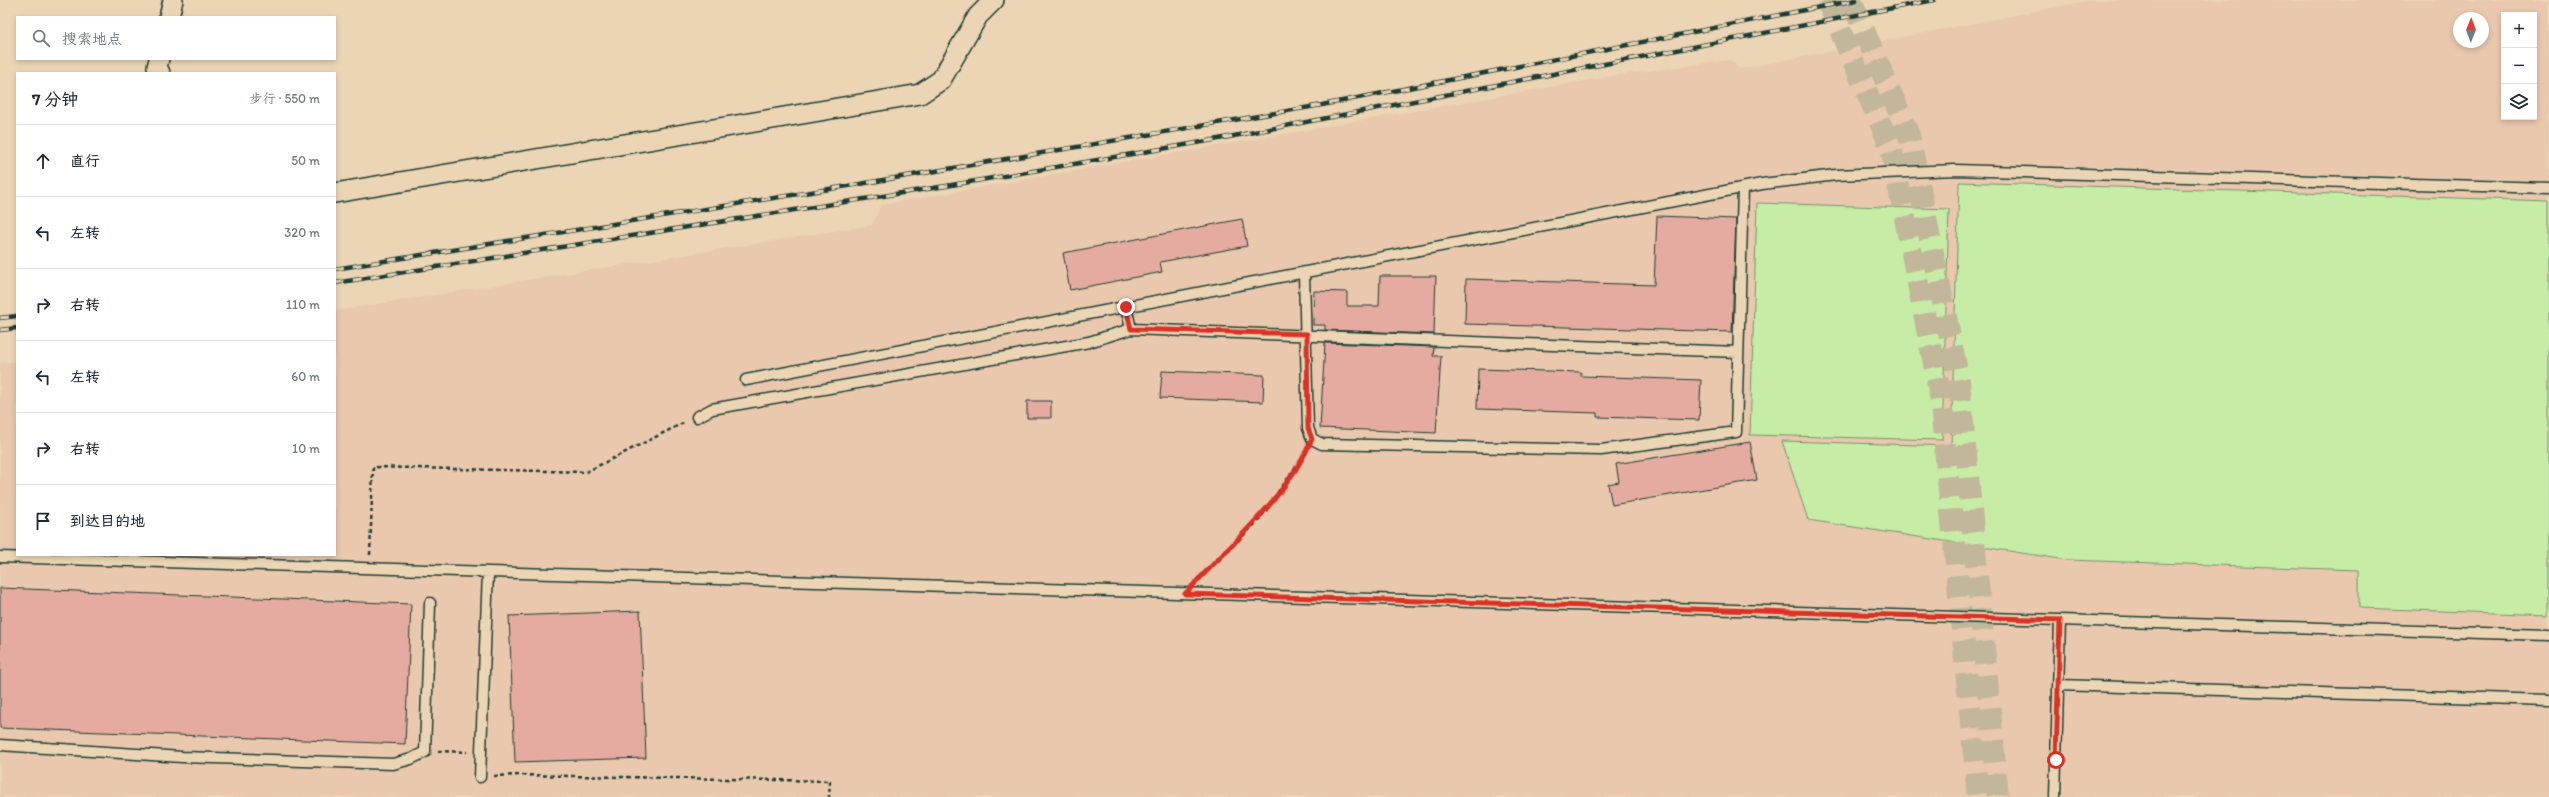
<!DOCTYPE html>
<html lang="zh">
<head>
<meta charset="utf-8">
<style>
	:root { --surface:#fff; --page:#f6f6f7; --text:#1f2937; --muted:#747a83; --line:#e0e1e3 }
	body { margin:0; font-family:Itim,"LXGW WenKai TC",sans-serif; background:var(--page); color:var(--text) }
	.controls { position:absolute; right:12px; top:12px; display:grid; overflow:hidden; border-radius:0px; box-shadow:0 2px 6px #0003 }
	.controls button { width:36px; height:36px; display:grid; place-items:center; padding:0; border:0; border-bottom:1px solid var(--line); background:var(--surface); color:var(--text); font:20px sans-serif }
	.compass { position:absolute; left:2453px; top:12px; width:36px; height:36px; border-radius:50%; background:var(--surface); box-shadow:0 2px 6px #0003; rotate:1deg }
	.stop { position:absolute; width:12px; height:12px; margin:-9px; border:3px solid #d93025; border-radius:50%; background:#fff }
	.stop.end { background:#d93025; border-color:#fff; box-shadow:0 1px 4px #0008 }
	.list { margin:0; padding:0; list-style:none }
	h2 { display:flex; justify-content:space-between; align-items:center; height:52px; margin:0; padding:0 16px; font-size:17px }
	h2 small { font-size:13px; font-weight:400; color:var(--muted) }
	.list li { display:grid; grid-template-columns:26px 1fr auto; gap:12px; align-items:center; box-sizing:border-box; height:72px; padding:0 16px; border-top:1px solid var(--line) }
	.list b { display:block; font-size:15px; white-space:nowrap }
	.list em { font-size:13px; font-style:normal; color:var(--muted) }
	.icon { flex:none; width:22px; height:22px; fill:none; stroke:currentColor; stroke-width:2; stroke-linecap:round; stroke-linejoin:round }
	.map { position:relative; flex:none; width:2549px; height:797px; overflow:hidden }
	.search { position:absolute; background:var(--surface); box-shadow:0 2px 6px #0003; left:16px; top:16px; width:320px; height:44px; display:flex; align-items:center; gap:10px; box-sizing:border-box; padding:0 14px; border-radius:0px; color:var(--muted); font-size:15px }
	.panel { position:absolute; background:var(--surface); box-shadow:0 2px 6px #0003; left:16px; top:72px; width:320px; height:484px; border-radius:0px }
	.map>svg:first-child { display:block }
	.built { fill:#e9c8ae; fill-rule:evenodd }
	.green { fill:#c7eca6; stroke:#73946d }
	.building { fill:#e5aba0; stroke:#1f3d34 }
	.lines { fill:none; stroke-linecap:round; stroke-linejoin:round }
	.secondary-tunnel { stroke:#c2b79a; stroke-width:22; stroke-dasharray:22 11; stroke-linecap:butt }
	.service-casing { stroke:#1f3d34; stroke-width:13 }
	.minor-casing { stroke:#1f3d34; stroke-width:22 }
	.path { stroke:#1f3d34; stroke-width:2.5; stroke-dasharray:4 3; stroke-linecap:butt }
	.service { stroke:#ebd5b4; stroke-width:10 }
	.minor { stroke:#ebd5b4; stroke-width:19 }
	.rail-casing { stroke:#1f3d34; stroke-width:4.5 }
	.rail { stroke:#ebd5b4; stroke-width:3; stroke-dasharray:9; stroke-linecap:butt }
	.route { stroke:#d93025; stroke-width:5 }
</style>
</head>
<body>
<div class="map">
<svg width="2549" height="797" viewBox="0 0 2549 797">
	<rect width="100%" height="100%" fill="#ebd5b4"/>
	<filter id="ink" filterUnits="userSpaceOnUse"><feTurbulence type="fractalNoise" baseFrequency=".025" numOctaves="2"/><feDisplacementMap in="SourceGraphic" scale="8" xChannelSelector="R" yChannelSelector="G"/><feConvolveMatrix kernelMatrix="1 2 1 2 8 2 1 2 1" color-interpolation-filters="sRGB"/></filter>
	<g filter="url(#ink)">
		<path class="built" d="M 2092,0 L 2549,0 L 2549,797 L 0,797 L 0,363 L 17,361 L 17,555 L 335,555 L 335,311 L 872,225 L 881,205 L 1619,75 L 1731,60 L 1740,69 ZM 2504,15 L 2534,15 L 2534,117 L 2504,117 ZM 2459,18 L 2483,18 L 2483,42 L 2459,42 Z"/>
		<path class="green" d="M 1959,182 L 2549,201 L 2549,615 L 2359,608 L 2359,570 L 2067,560 L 1808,520 L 1782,441 L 1951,446 Z
			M 1757,203 L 1949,209 L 1942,440 L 1750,435 Z"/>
		<path class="building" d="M 1657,216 L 1736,219 L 1732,332 L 1465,324 L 1466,279 L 1654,285 Z
			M 1242,219 L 1247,246 L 1160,262 L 1162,272 L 1070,290 L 1063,253 Z
			M 1380,276 L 1436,276 L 1434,334 L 1325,330 L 1325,325 L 1313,325 L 1314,291 L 1347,292 L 1347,306 L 1379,306 Z
			M 1325,343 L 1434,347 L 1433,356 L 1441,356 L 1436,433 L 1320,428 Z
			M 1478,369 L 1581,372 L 1581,376 L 1701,380 L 1699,420 L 1597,417 L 1597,413 L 1477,409 Z
			M 1162,371 L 1264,375 L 1263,402 L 1160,398 Z
			M 1027,401 L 1051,401 L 1051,418 L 1027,418 Z
			M 1750,442 L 1757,480 L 1612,505 L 1608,484 L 1619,482 L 1616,464 Z
			M 0,588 L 411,604 L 405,744 L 0,728 Z
			M 640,611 L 646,758 L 515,762 L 509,616 Z"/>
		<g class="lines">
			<path class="secondary-tunnel" d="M 1827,0 L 1891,148 L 1940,394 L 1978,797
				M 1851,0 L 1909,135 L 1959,381 L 1998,797"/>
			<defs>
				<path id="service" d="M 1304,273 L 1308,428 L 1312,439 L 1322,444 L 1601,450 L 1736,432 L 1743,188
					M 1126,307 L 1131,329
					M 746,380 L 1762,184 L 1836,175 L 1955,170 L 2549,188
					M 697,417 L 712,409 L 1089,342 L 1131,329 L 1738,352
					M 0,557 L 2549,635
					M 2058,685 L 2549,700
					M 0,745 L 182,757 L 393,764 L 411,759 L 425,752 L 430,603
					M 480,777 L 488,572
					M 2055,797 L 2060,620"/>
				<path id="minor" d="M 169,17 L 173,0
					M 159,59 L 157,67 L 160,73
					M 335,193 L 920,94 L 941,80 L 978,16 L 994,0"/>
			</defs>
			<use href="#service" class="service-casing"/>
			<use href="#minor" class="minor-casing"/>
			<path class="path" d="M 370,555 L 373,467 L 586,472 L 685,422
				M 1197,580 L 1258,521 L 1307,451
				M 438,751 L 467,752
				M 494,776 L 519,775 L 830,781 L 829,797"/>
			<use href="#service" class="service"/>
			<use href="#minor" class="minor"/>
			<defs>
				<path id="rail" d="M 335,269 L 854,185 L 1322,105 L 1856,0
					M 335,283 L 946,186 L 1208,141 L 1934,0
					M 0,318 L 17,316
					M 0,330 L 17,328"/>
			</defs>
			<use href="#rail" class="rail-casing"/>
			<use href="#rail" class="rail"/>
		</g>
	</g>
	<g class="lines" filter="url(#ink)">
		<path class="route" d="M 1126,307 L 1131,329 L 1307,334 L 1308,428 L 1312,439 C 1285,501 1230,544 1185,594 L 2060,620 L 2056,760"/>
	</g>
</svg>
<div class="controls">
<button>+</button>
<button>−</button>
<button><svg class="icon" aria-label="layers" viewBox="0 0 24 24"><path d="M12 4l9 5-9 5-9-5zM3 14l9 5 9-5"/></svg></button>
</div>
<svg class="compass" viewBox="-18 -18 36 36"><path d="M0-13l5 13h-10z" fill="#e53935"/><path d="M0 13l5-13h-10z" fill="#747a83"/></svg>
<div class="stop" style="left:2056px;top:760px"></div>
<div class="stop end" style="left:1126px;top:307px"></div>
<div class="search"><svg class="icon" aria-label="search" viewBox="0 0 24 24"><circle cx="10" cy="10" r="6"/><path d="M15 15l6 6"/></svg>搜索地点</div>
<section class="panel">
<h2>7 分钟<small>步行 · 550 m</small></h2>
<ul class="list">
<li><svg class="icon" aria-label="ahead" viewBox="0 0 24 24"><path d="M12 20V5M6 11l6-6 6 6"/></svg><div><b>直行</b></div><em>50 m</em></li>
<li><svg class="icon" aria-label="left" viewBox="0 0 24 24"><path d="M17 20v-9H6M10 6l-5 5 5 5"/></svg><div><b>左转</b></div><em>320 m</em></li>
<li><svg class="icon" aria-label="right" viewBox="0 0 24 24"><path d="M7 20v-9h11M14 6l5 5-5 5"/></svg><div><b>右转</b></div><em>110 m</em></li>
<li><svg class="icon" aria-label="left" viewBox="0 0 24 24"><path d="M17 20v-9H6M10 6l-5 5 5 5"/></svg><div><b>左转</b></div><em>60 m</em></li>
<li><svg class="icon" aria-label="right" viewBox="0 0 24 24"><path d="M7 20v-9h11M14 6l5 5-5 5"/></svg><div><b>右转</b></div><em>10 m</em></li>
<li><svg class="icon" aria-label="arrive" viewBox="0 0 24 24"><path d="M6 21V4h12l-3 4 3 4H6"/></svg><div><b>到达目的地</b></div></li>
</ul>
</section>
</div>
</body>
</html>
